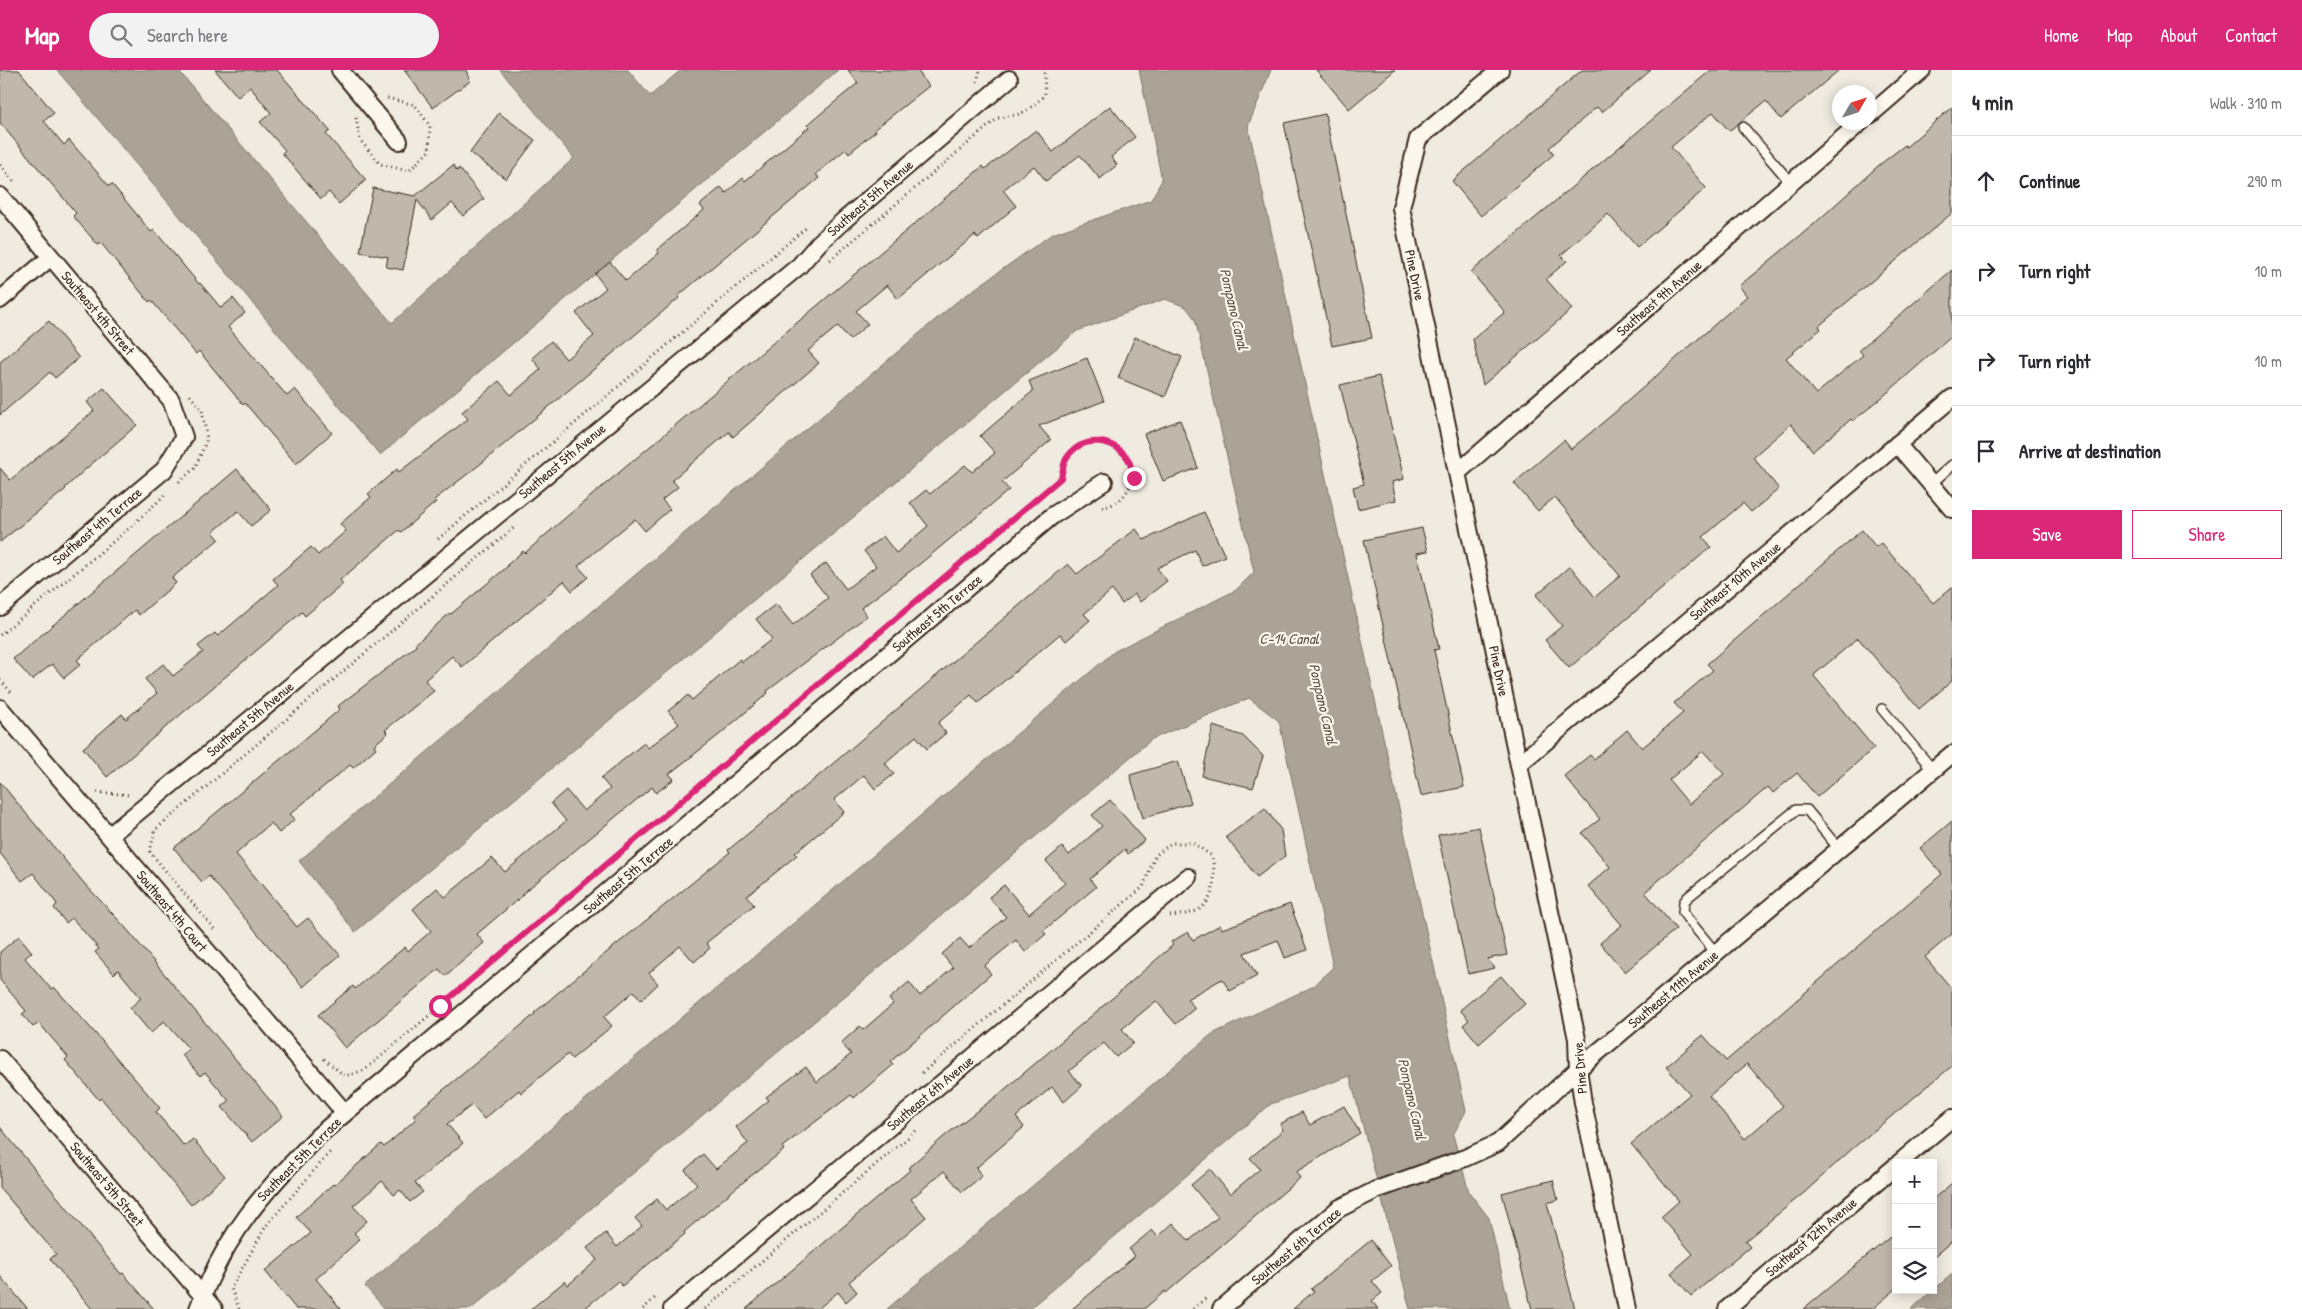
<!DOCTYPE html>
<html lang="en">
<head>
<meta charset="utf-8">
<style>
	:root { --surface:#fff; --page:#f2f2f3; --text:#2b2b33; --muted:#7c7c81; --line:#e1e1e2; --accent:#db2777 }
	body { margin:0; font-family:"Patrick Hand",sans-serif; background:var(--page); color:var(--text) }
	.controls { position:absolute; right:15px; bottom:15px; display:grid; overflow:hidden; border-radius:0px; box-shadow:0 2px 12px #0003 }
	.controls button { width:45px; height:45px; display:grid; place-items:center; padding:0; border:0; border-bottom:1px solid var(--line); background:var(--surface); color:var(--text); font:25px sans-serif }
	.compass { position:absolute; left:1832px; top:15px; width:45px; height:45px; border-radius:50%; background:var(--surface); box-shadow:0 2px 12px #0003; rotate:51deg }
	.stop { position:absolute; width:15px; height:15px; margin:-11px; border:4px solid #db2777; border-radius:50%; background:#fff }
	.stop.end { background:#db2777; border-color:#fff; box-shadow:0 1px 5px #0008 }
	.list { margin:0; padding:0; list-style:none }
	h2 { display:flex; justify-content:space-between; align-items:center; height:65px; margin:0; padding:0 20px; font-size:21px }
	h2 small { font-size:16px; font-weight:400; color:var(--muted) }
	.list li { display:grid; grid-template-columns:32px 1fr auto; gap:15px; align-items:center; box-sizing:border-box; height:90px; padding:0 20px; border-top:1px solid var(--line) }
	.list b { display:block; font-size:19px; white-space:nowrap }
	.list em { font-size:16px; font-style:normal; color:var(--muted) }
	.actions { display:flex; gap:10px; padding:15px 20px }
	.actions a { flex:1; padding:11px 0; border:1px solid var(--accent); border-radius:0px; text-align:center; font-size:18px; color:var(--accent) }
	.actions .main { background:var(--accent); color:#fff }
	.icon { flex:none; width:28px; height:28px; fill:none; stroke:currentColor; stroke-width:2; stroke-linecap:round; stroke-linejoin:round }
	.map { position:relative; flex:none; width:1952px; height:1239px; overflow:hidden }
	header { display:flex; align-items:center; gap:30px; box-sizing:border-box; height:70px; padding:0 25px; background:var(--accent); color:#fff }
	header strong { font-size:24px }
	nav { display:flex; gap:28px; margin-inline-start:auto; font-size:18px }
	.search { width:350px; height:45px; background:var(--page); display:flex; align-items:center; gap:12px; box-sizing:border-box; padding:0 18px; border-radius:28px; color:var(--muted); font-size:19px }
	main { display:flex }
	aside { flex:1; background:var(--surface) }
	.map>svg:first-child { display:block }
	.water { fill:#aca397; stroke:#7f7367 }
	.building { fill:#c0b8ad; stroke:#3b2a1e; fill-rule:evenodd }
	.lines { fill:none; stroke-linecap:round; stroke-linejoin:round }
	.service-casing { stroke:#3b2a1e; stroke-width:12 }
	.minor-casing { stroke:#3b2a1e; stroke-width:20 }
	.path { stroke:#3b2a1e; stroke-width:3; stroke-dasharray:1 4; stroke-linecap:butt }
	.service { stroke:#fbf7ec; stroke-width:9 }
	.minor { stroke:#fbf7ec; stroke-width:16 }
	.route { stroke:#db2777; stroke-width:6 }
	.labels { text-anchor:middle; stroke-width:4.5; stroke-linejoin:round; paint-order:stroke }
	.street-label { font-size:14px; fill:#3b2a1e; stroke:#fbf7ec }
	.water-label { font-size:15px; font-style:italic; fill:#635448; stroke:#fbf7ec }
</style>
</head>
<body>
<header>
<strong>Map</strong>
<div class="search"><svg class="icon" aria-label="search" viewBox="0 0 24 24"><circle cx="10" cy="10" r="6"/><path d="M15 15l6 6"/></svg>Search here</div>
<nav><a>Home</a><a>Map</a><a>About</a><a>Contact</a></nav>
</header>
<main>
<div class="map">
<svg width="1952" height="1239" viewBox="0 0 1952 1239">
	<rect width="100%" height="100%" fill="#f0ebe0"/>
	<filter id="ink" filterUnits="userSpaceOnUse"><feTurbulence type="fractalNoise" baseFrequency=".02" numOctaves="2"/><feDisplacementMap in="SourceGraphic" scale="10" xChannelSelector="R" yChannelSelector="G"/><feConvolveMatrix kernelMatrix="1 2 1 2 8 2 1 2 1" color-interpolation-filters="sRGB"/></filter>
	<g filter="url(#ink)">
		<path class="water" d="M 57,0 L 178,0 L 392,253 L 574,88 L 500,0 L 628,0 L 650,26 L 681,0 L 838,0 L 380,385 Z
			M 1139,0 L 1271,0 L 1248,56 L 1466,1041 L 1453,1065 L 1469,1122 L 1489,1148 L 1510,1239 L 1410,1239 L 1350,1006 L 1271,1034 L 1029,1239 L 887,1239 L 1212,964 L 1314,916 L 1333,897 L 1279,651 L 1249,628 L 1152,669 L 471,1239 L 385,1239 L 365,1216 L 1115,581 L 1236,520 L 1254,502 L 1195,249 L 1186,237 L 1165,229 L 1077,261 L 355,862 L 299,791 L 955,233 L 1052,164 L 1151,130 L 1162,110 Z
			M 1952,1204 L 1952,1239 L 1911,1239 Z"/>
		<path class="building" d="M 0,0 L 19,0 L 54,43 L 44,51 L 64,75 L 69,70 L 109,116 L 112,114 L 151,162 L 154,160 L 199,214 L 200,213 L 221,238 L 233,228 L 245,243 L 228,257 L 287,326 L 295,319 L 332,363 L 296,394 L 245,333 L 243,335 L 199,281 L 196,284 L 151,230 L 149,232 L 101,173 L 98,175 L 73,146 L 76,143 L 0,53 Z
			M 215,0 L 277,0 L 330,61 L 326,64 L 366,110 L 339,134 L 329,122 L 321,129 L 282,83 L 285,80 L 260,52 L 271,43 L 250,17 L 238,27 Z
			M 404,0 L 466,0 L 470,11 L 433,38 Z
			M 848,0 L 917,0 L 929,16 L 875,59 L 876,61 L 849,83 L 846,79 L 816,104 L 819,108 L 678,226 L 679,228 L 483,392 L 434,430 L 436,432 L 401,462 L 399,460 L 340,510 L 343,514 L 305,546 L 302,542 L 107,707 L 83,678 L 122,644 L 126,649 L 157,623 L 145,609 L 163,594 L 173,606 L 203,582 L 198,576 L 215,563 L 218,566 L 278,515 L 273,509 L 311,477 L 318,485 L 346,461 L 340,454 L 371,427 L 368,424 L 397,399 L 399,402 L 468,349 L 462,342 L 499,311 L 511,325 L 541,299 L 532,288 L 551,271 L 566,289 L 594,266 L 576,243 L 606,218 L 595,204 L 610,192 L 626,211 L 659,183 L 657,180 L 704,140 L 700,135 L 721,117 L 726,123 L 743,108 L 745,111 L 809,57 L 807,55 L 858,13 Z
			M 1316,0 L 1395,0 L 1349,39 Z
			M 1582,0 L 1651,0 L 1602,42 L 1597,37 L 1549,78 L 1554,84 L 1481,146 L 1452,111 Z
			M 1711,0 L 1839,0 L 1781,49 L 1766,31 L 1729,61 L 1713,42 L 1671,77 L 1706,118 L 1637,177 L 1608,144 L 1561,185 L 1567,191 L 1546,209 L 1572,239 L 1483,315 L 1473,269 L 1505,242 L 1471,202 Z
			M 1110,36 L 1135,67 L 1111,87 L 1117,95 L 1100,109 L 1080,85 L 1046,111 L 1034,96 L 1003,120 L 1016,136 L 978,169 L 975,165 L 898,229 L 887,215 L 856,241 L 868,254 L 850,270 L 838,256 L 808,281 L 819,293 L 733,367 L 729,362 L 672,410 L 678,417 L 662,430 L 670,439 L 645,461 L 635,449 L 578,496 L 588,507 L 572,521 L 564,511 L 462,597 L 452,586 L 425,610 L 434,621 L 385,660 L 388,663 L 374,675 L 376,678 L 353,698 L 350,695 L 290,744 L 295,749 L 279,763 L 271,753 L 236,784 L 297,857 L 308,848 L 340,885 L 303,917 L 209,806 L 202,812 L 174,778 L 319,657 L 340,639 L 338,636 L 416,576 L 415,574 L 450,543 L 451,544 L 508,496 L 507,495 L 523,481 L 525,483 L 558,454 L 983,96 L 985,99 L 1036,60 L 1053,82 Z
			M 1952,37 L 1952,143 L 1819,256 L 1821,259 L 1786,288 L 1816,324 L 1863,285 L 1859,280 L 1952,200 L 1952,266 L 1880,329 L 1853,351 L 1851,349 L 1813,381 L 1791,354 L 1753,387 L 1779,419 L 1751,442 L 1743,433 L 1703,467 L 1711,477 L 1569,598 L 1545,570 L 1562,556 L 1536,525 L 1570,496 L 1595,527 L 1620,506 L 1555,427 L 1538,441 L 1514,413 L 1564,370 L 1571,379 L 1613,344 L 1747,226 L 1739,216 L 1813,155 L 1878,96 L 1905,75 L 1906,77 Z
			M 499,43 L 535,70 L 506,109 L 470,83 Z
			M 1325,44 L 1372,268 L 1332,276 L 1284,53 Z
			M 453,95 L 457,101 L 459,98 L 484,129 L 463,146 L 452,133 L 432,150 L 417,130 L 403,200 L 386,197 L 388,187 L 360,182 L 373,118 L 415,126 Z
			M 49,251 L 79,288 L 55,308 L 50,302 L 0,345 L 0,292 Z
			M 1135,267 L 1182,287 L 1165,327 L 1118,308 Z
			M 1087,288 L 1104,331 L 1039,356 L 1051,370 L 1002,412 L 1009,420 L 921,493 L 861,538 L 867,546 L 767,621 L 768,623 L 719,665 L 669,704 L 674,709 L 656,723 L 652,717 L 522,824 L 523,825 L 477,864 L 484,873 L 445,906 L 439,899 L 345,978 L 318,945 L 353,916 L 355,919 L 405,877 L 408,881 L 431,861 L 413,839 L 437,818 L 445,827 L 492,788 L 505,802 L 566,751 L 551,733 L 566,720 L 584,741 L 610,719 L 601,708 L 644,673 L 648,678 L 679,654 L 668,641 L 688,625 L 692,630 L 740,589 L 742,592 L 772,569 L 756,549 L 776,534 L 793,555 L 828,528 L 810,505 L 826,493 L 846,519 L 876,496 L 864,481 L 883,466 L 896,483 L 928,456 L 910,433 L 926,420 L 930,424 L 965,395 L 972,402 L 995,383 L 980,366 L 1033,321 L 1029,311 Z
			M 1379,306 L 1404,409 L 1392,412 L 1396,430 L 1358,439 L 1353,417 L 1364,414 L 1340,315 Z
			M 104,318 L 137,355 L 88,397 L 65,418 L 66,419 L 0,472 L 0,398 L 10,410 L 94,341 L 87,332 Z
			M 1180,350 L 1198,398 L 1163,411 L 1144,364 Z
			M 237,399 L 271,440 L 251,456 L 238,441 L 213,462 L 219,469 L 172,508 L 176,513 L 139,545 L 135,540 L 77,590 L 81,594 L 64,608 L 52,594 L 32,610 L 13,589 Z
			M 1204,442 L 1225,486 L 1202,496 L 1195,480 L 1157,498 L 1167,511 L 1140,532 L 1135,524 L 1122,534 L 1112,520 L 1084,544 L 1090,550 L 1066,571 L 1060,564 L 978,633 L 971,625 L 938,653 L 946,663 L 927,679 L 916,666 L 885,693 L 894,704 L 875,719 L 864,705 L 834,730 L 844,742 L 795,783 L 797,785 L 747,826 L 754,835 L 706,873 L 710,878 L 694,892 L 680,876 L 649,903 L 658,914 L 641,930 L 634,921 L 604,947 L 612,956 L 572,989 L 568,984 L 521,1023 L 519,1020 L 484,1049 L 472,1035 L 447,1054 L 463,1073 L 415,1113 L 423,1122 L 410,1132 L 400,1120 L 394,1125 L 382,1111 L 353,1136 L 367,1151 L 354,1163 L 360,1169 L 316,1209 L 341,1239 L 296,1239 L 265,1201 L 311,1163 L 296,1147 L 333,1114 L 334,1115 L 381,1074 L 384,1077 L 416,1049 L 413,1045 L 535,944 L 534,943 L 573,910 L 730,782 L 728,780 L 816,708 L 1068,494 L 1077,504 L 1136,459 L 1144,470 Z
			M 1422,458 L 1428,481 L 1417,483 L 1439,579 L 1434,580 L 1464,717 L 1421,726 L 1364,470 Z
			M 1862,460 L 1876,477 L 1881,473 L 1933,533 L 1952,517 L 1952,611 L 1919,639 L 1858,568 L 1815,604 L 1814,606 L 1874,678 L 1817,727 L 1797,703 L 1773,723 L 1768,717 L 1645,822 L 1676,859 L 1625,902 L 1600,873 L 1622,855 L 1588,816 L 1610,797 L 1582,763 L 1600,749 L 1564,706 L 1590,685 L 1594,689 L 1627,660 L 1642,678 L 1683,643 L 1674,633 L 1713,600 L 1707,594 ZM 1703,681 L 1724,704 L 1689,734 L 1669,710 Z
			M 1213,656 L 1243,666 L 1263,686 L 1253,718 L 1202,706 Z
			M 1178,691 L 1191,733 L 1143,748 L 1130,705 Z
			M 0,712 L 83,812 L 125,857 L 283,1046 L 252,1072 L 222,1037 L 229,1031 L 205,1002 L 200,1006 L 182,985 L 189,979 L 164,951 L 151,963 L 130,938 L 141,928 L 118,900 L 114,904 L 95,882 L 99,879 L 72,848 L 66,853 L 54,838 L 57,834 L 33,803 L 22,811 L 0,783 Z
			M 1110,730 L 1145,770 L 1128,784 L 1125,779 L 1090,809 L 1096,817 L 1043,861 L 1046,864 L 1025,882 L 1016,870 L 984,896 L 991,904 L 890,992 L 893,995 L 854,1028 L 851,1025 L 782,1077 L 784,1080 L 737,1117 L 684,1162 L 685,1164 L 622,1216 L 618,1211 L 584,1239 L 531,1239 L 565,1211 L 568,1215 L 597,1190 L 587,1178 L 606,1163 L 617,1177 L 642,1156 L 635,1148 L 657,1129 L 666,1140 L 697,1114 L 685,1100 L 703,1084 L 716,1099 L 748,1073 L 736,1057 L 769,1030 L 766,1027 L 806,997 L 817,1012 L 851,984 L 841,973 L 860,956 L 863,960 L 893,934 L 889,929 L 909,912 L 920,926 L 953,898 L 942,884 L 960,868 L 969,878 L 1006,847 L 989,827 L 1004,815 L 1029,844 L 1065,813 L 1046,791 L 1062,777 L 1069,785 L 1102,756 L 1092,745 Z
			M 1265,738 L 1281,760 L 1285,786 L 1257,807 L 1226,767 Z
			M 1952,751 L 1952,864 L 1925,887 L 1952,919 L 1952,996 L 1852,1079 L 1805,1122 L 1745,1171 L 1750,1177 L 1691,1226 L 1671,1203 L 1693,1184 L 1661,1147 L 1679,1131 L 1631,1074 L 1690,1024 L 1666,997 L 1703,965 L 1726,991 L 1754,967 L 1942,804 L 1920,778 ZM 1747,994 L 1783,1036 L 1745,1069 L 1709,1026 Z
			M 1479,757 L 1507,885 L 1487,889 L 1495,898 L 1468,904 L 1438,765 Z
			M 1290,834 L 1307,880 L 1285,888 L 1278,870 L 1244,883 L 1257,906 L 1230,921 L 1222,909 L 1187,929 L 1195,938 L 1176,954 L 1156,931 L 1122,959 L 1133,973 L 1116,987 L 1104,973 L 1069,1001 L 1082,1016 L 1064,1032 L 1052,1017 L 1016,1047 L 1024,1057 L 976,1098 L 982,1106 L 962,1122 L 944,1101 L 911,1129 L 926,1147 L 849,1212 L 857,1222 L 846,1232 L 838,1222 L 818,1239 L 746,1239 L 910,1100 L 908,1098 L 947,1064 L 998,1025 L 1116,925 L 1173,875 L 1171,872 L 1188,862 L 1193,870 L 1220,855 L 1222,859 Z
			M 19,866 L 32,882 L 25,888 L 51,919 L 54,917 L 96,964 L 160,1038 L 156,1042 L 184,1076 L 193,1069 L 225,1106 L 191,1135 L 101,1028 L 99,1030 L 65,990 L 68,987 L 39,953 L 33,957 L 22,944 L 26,941 L 0,910 L 0,882 Z
			M 1501,906 L 1525,934 L 1479,974 L 1463,955 L 1469,950 L 1460,940 Z
			M 1344,1036 L 1360,1063 L 1296,1102 L 1300,1108 L 1166,1223 L 1165,1221 L 1144,1239 L 1072,1239 L 1135,1186 L 1129,1179 L 1152,1160 L 1158,1167 L 1173,1153 L 1189,1171 L 1218,1147 L 1191,1115 L 1210,1099 L 1230,1124 L 1260,1099 L 1250,1088 L 1283,1060 L 1280,1054 L 1302,1042 L 1310,1055 Z
			M 0,1057 L 121,1204 L 123,1203 L 154,1239 L 92,1239 L 50,1189 L 56,1184 L 0,1118 Z
			M 1553,1110 L 1558,1130 L 1547,1133 L 1575,1239 L 1532,1239 L 1502,1123 Z
			M 1952,1113 L 1952,1171 L 1933,1187 L 1933,1129 Z
			M 1896,1162 L 1896,1219 L 1872,1239 L 1803,1239 Z
			M 1371,1170 L 1391,1196 L 1372,1211 L 1382,1223 L 1372,1231 L 1378,1239 L 1293,1239 L 1314,1221 L 1311,1219 Z
			M 0,1206 L 28,1239 L 0,1239 Z"/>
		<g class="lines">
			<defs>
				<path id="service" d="M 1743,57 L 1791,113
					M 1931,414 L 1952,395
					M 1882,639 L 1933,700
					M 1716,883 L 1687,848 L 1683,842 L 1684,832 L 1688,827 L 1796,740 L 1807,740 L 1839,779"/>
				<path id="minor" d="M 340,0 L 399,71
					M 1500,0 L 1418,69 L 1401,138 L 1577,969 L 1578,999 L 1583,1033 L 1627,1239
					M 1870,45 L 1922,0
					M 0,126 L 171,330 L 184,367 L 164,400 L 0,537
					M 0,230 L 51,187
					M 1897,374 L 1952,439
					M 1457,403 L 1861,52
					M 0,638 L 345,1043
					M 1519,694 L 1952,328
					M 109,766 L 799,196 L 819,173 L 843,151 L 1009,9
					M 0,989 L 214,1239
					M 1899,1093 L 1952,1048
					M 198,1239 C 224,1165 265,1120 318,1066 L 1052,446 L 1104,412
					M 672,1239 L 1188,807
					M 1221,1239 L 1338,1139 L 1376,1120 L 1465,1088 L 1498,1073 L 1578,999 L 1952,684
					M 1727,1239 L 1896,1096"/>
			</defs>
			<use href="#service" class="service-casing"/>
			<use href="#minor" class="minor-casing"/>
			<path class="path" d="M 977,12 L 980,0
				M 356,48 L 360,70 L 380,94 L 409,101 L 429,81 L 430,56 L 415,35 L 387,28
				M 0,95 L 16,114
				M 830,190 L 998,48 C 1025,44 1025,43 1045,25 L 1044,0
				M 179,412 L 195,398 L 207,369 L 202,340 L 188,323
				M 438,469 L 807,157
				M 0,565 L 125,462 L 165,425
				M 0,610 L 11,622
				M 97,722 L 130,725
				M 214,859 L 150,782 L 155,760 L 516,456
				M 324,989 L 345,1006 L 365,1000 L 1061,408 C 1063,401 1063,391 1068,386 C 1083,365 1113,368 1128,389 C 1131,394 1132,402 1134,408 C 1125,427 1119,435 1098,438
				M 922,1003 L 1143,817 L 1155,786 L 1171,773 L 1193,773 L 1212,786 C 1215,803 1217,826 1201,838 C 1194,844 1178,845 1170,846
				M 239,1239 L 231,1218 L 266,1156 L 331,1081
				M 643,1239 L 657,1226
				M 705,1239 L 917,1060
				M 1193,1239 L 1206,1228"/>
			<use href="#service" class="service"/>
			<use href="#minor" class="minor"/>
		</g>
	</g>
	<g class="lines" filter="url(#ink)">
		<path class="route" d="M 440,936 L 1061,408 C 1063,401 1063,391 1068,386 C 1083,365 1114,368 1128,389 C 1131,394 1132,402 1134,408"/>
	</g>
	<g class="labels">
		<g class="street-label">
			<text transform="translate(870 128) rotate(-41)" y="5">Southeast 5th Avenue</text>
			<text transform="translate(1415 205) rotate(78)" y="5">Pine Drive</text>
			<text transform="translate(1659 228) rotate(-41)" y="5">Southeast 9th Avenue</text>
			<text transform="translate(98 243) rotate(50)" y="5">Southeast 4th Street</text>
			<text transform="translate(562 391) rotate(-40)" y="5">Southeast 5th Avenue</text>
			<text transform="translate(97 456) rotate(-40)" y="5">Southeast 4th Terrace</text>
			<text transform="translate(1735 511) rotate(-40)" y="5">Southeast 10th Avenue</text>
			<text transform="translate(937 543) rotate(-40)" y="5">Southeast 5th Terrace</text>
			<text transform="translate(1499 601) rotate(78)" y="5">Pine Drive</text>
			<text transform="translate(250 649) rotate(-40)" y="5">Southeast 5th Avenue</text>
			<text transform="translate(628 805) rotate(-40)" y="5">Southeast 5th Terrace</text>
			<text transform="translate(172 841) rotate(50)" y="5">Southeast 4th Court</text>
			<text transform="translate(1673 919) rotate(-40)" y="5">Southeast 11th Avenue</text>
			<text transform="translate(1580 998) rotate(-95)" y="5">Pine Drive</text>
			<text transform="translate(930 1023) rotate(-40)" y="5">Southeast 6th Avenue</text>
			<text transform="translate(299 1089) rotate(-45)" y="5">Southeast 5th Terrace</text>
			<text transform="translate(107 1114) rotate(50)" y="5">Southeast 5th Street</text>
			<text transform="translate(1811 1167) rotate(-40)" y="5">Southeast 12th Avenue</text>
			<text transform="translate(1296 1176) rotate(-40)" y="5">Southeast 6th Terrace</text>
		</g>
		<g class="water-label">
			<text transform="translate(1234 239) rotate(77)" y="5">Pompano Canal</text>
			<text x="1289" y="574">C-14 Canal</text>
			<text transform="translate(1323 634) rotate(77)" y="5">Pompano Canal</text>
			<text transform="translate(1412 1029) rotate(77)" y="5">Pompano Canal</text>
		</g>
	</g>
</svg>
<div class="controls">
<button>+</button>
<button>−</button>
<button><svg class="icon" aria-label="layers" viewBox="0 0 24 24"><path d="M12 4l9 5-9 5-9-5zM3 14l9 5 9-5"/></svg></button>
</div>
<svg class="compass" viewBox="-18 -18 36 36"><path d="M0-13l5 13h-10z" fill="#e53935"/><path d="M0 13l5-13h-10z" fill="#7c7c81"/></svg>
<div class="stop" style="left:440px;top:936px"></div>
<div class="stop end" style="left:1134px;top:408px"></div>
</div>
<aside>
<h2>4 min<small>Walk · 310 m</small></h2>
<ul class="list">
<li><svg class="icon" aria-label="ahead" viewBox="0 0 24 24"><path d="M12 20V5M6 11l6-6 6 6"/></svg><div><b>Continue</b></div><em>290 m</em></li>
<li><svg class="icon" aria-label="right" viewBox="0 0 24 24"><path d="M7 20v-9h11M14 6l5 5-5 5"/></svg><div><b>Turn right</b></div><em>10 m</em></li>
<li><svg class="icon" aria-label="right" viewBox="0 0 24 24"><path d="M7 20v-9h11M14 6l5 5-5 5"/></svg><div><b>Turn right</b></div><em>10 m</em></li>
<li><svg class="icon" aria-label="arrive" viewBox="0 0 24 24"><path d="M6 21V4h12l-3 4 3 4H6"/></svg><div><b>Arrive at destination</b></div></li>
</ul>
<div class="actions"><a class="main">Save</a><a>Share</a></div>
</aside>
</main>
</body>
</html>
